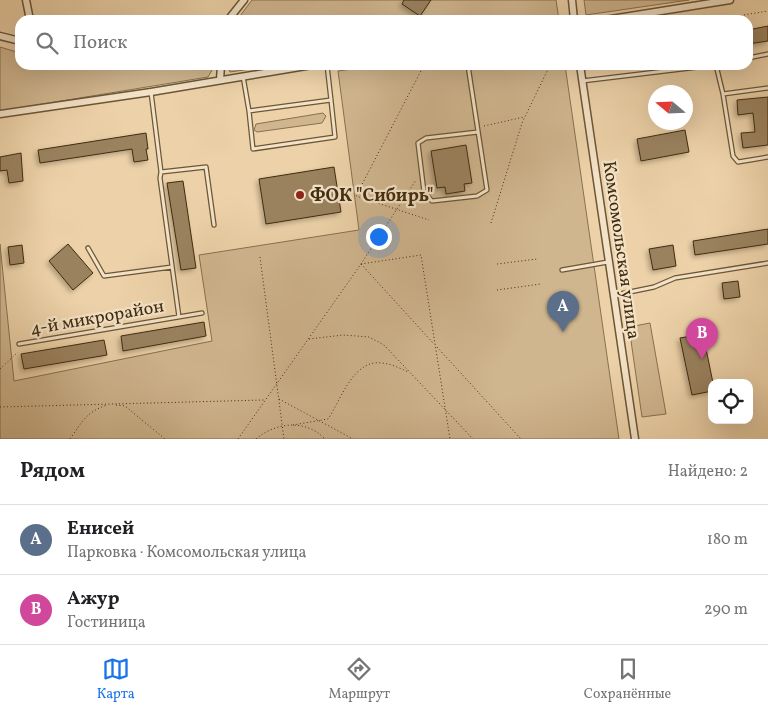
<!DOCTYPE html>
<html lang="ru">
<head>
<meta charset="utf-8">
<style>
	:root { --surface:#fff; --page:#f6f6f6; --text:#202124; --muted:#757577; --line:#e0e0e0; --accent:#1a73e8 }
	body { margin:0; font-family:Vollkorn,serif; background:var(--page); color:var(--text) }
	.controls { position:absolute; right:15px; bottom:15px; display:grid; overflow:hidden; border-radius:10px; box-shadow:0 5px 20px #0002 }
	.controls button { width:45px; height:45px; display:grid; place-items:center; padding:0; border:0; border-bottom:1px solid var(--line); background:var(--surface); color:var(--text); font:25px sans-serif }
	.compass { position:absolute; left:648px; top:85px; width:45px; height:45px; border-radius:50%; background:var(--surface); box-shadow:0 5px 20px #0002; rotate:289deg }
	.you { position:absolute; left:378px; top:236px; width:18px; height:18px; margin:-12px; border:4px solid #fff; border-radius:50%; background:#1a73e8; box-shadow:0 0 0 8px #1a73e833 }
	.badge { display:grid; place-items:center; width:32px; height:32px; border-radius:50%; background:var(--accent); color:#fff; font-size:16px; font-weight:700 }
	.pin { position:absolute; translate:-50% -41px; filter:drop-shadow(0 1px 2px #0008) }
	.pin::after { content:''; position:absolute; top:26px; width:18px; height:15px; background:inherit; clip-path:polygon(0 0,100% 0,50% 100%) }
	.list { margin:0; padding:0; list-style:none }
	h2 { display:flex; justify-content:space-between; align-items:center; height:65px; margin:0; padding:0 20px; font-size:21px }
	h2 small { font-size:16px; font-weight:400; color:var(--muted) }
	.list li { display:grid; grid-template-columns:32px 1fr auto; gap:15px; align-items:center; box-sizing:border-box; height:70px; padding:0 20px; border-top:1px solid var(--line) }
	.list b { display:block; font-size:19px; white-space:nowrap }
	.list p { margin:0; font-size:16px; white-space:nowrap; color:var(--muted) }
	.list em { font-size:16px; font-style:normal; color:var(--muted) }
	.icon { flex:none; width:28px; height:28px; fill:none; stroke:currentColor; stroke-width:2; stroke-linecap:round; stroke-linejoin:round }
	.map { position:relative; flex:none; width:768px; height:439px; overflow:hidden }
	.search { position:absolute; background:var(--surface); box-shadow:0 5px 20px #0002; left:15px; right:15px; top:15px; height:55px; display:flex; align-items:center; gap:12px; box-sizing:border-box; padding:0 18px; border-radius:15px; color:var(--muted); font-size:19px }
	.sheet { height:205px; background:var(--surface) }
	nav { display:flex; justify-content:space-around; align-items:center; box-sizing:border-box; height:70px; border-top:1px solid var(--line); background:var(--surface); font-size:14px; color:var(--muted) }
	nav a { display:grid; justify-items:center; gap:2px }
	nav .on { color:var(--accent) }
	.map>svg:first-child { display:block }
	.green { fill:#d0b68f; stroke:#88714f }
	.building { fill:#9a825f; stroke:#402c0f; filter:url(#shadow) }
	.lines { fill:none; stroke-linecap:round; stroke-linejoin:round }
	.lane-casing { stroke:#6b5636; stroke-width:5.5 }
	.street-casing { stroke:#6b5636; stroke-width:9 }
	.path { stroke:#402c0f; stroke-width:1; stroke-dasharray:1 2.5; stroke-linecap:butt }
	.lane { stroke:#f3e2c7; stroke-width:3 }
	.street { stroke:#f3e2c7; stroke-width:6 }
	.poi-dot { fill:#8f2418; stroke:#f3e2c7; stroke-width:2 }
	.labels { text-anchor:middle; stroke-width:4.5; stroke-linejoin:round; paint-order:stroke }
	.poi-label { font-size:18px; font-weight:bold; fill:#402c0f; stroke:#f3e2c7; text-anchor:start }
	.street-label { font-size:18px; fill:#402c0f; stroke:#f3e2c7 }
</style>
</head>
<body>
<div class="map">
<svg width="768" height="439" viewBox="0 0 768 439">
	<defs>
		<filter id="shadow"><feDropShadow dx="-2.5" dy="2.5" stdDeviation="2.5" flood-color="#0004"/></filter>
	</defs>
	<rect width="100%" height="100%" fill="#edd2a9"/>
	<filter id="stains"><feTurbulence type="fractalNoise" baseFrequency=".004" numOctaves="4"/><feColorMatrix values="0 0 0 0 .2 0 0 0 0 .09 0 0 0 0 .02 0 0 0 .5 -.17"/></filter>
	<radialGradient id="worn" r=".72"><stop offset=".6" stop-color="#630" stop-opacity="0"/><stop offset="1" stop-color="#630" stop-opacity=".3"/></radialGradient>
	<path class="green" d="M 252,0 L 556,0 L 559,20 L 237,20 Z
		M 584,0 L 689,0 L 586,15 Z
		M 0,47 L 20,53 L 20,65 L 71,65 L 98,69 L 124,65 L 215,65 L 208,77 L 0,111 Z
		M 228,65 L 277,65 L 230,72 Z
		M 380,65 L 565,65 L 619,439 L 0,439 L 0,244 L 14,381 L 212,341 L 199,255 L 359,230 L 338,71 Z
		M 323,113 L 326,116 L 322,123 L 257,132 L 254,130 L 256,124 Z
		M 650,323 L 666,414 L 642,417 L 629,327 Z"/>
	<path class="building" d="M 404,0 L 431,0 L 420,16 L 402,4 Z
		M 768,26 L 768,41 L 748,44 L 748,30 Z
		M 768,97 L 768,145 L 743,148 L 741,133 L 755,132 L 753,113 L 738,115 L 737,100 Z
		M 685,130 L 689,152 L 641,161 L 637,139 Z
		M 146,133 L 148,149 L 146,149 L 148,160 L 134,162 L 132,149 L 40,163 L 38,150 Z
		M 466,145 L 472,183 L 464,184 L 465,191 L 446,194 L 445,187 L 437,188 L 431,151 Z
		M 21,153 L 23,181 L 9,183 L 7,170 L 0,171 L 0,157 Z
		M 334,167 L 341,212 L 266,224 L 259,179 Z
		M 183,181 L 196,268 L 181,270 L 167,183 Z
		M 768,229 L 768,244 L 695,255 L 693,241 Z
		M 68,244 L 93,273 L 73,290 L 49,261 Z
		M 22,245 L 24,263 L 10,265 L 8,247 Z
		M 673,245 L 676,266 L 653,270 L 649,249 Z
		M 738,281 L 740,297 L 724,299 L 722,283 Z
		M 204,322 L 206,336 L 123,351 L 121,336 Z
		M 703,334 L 713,383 L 712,391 L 692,395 L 680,338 Z
		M 104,340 L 107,355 L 24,369 L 21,354 Z"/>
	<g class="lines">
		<defs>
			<path id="lane" d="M 748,58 L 768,54
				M 468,65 L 469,72 L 487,190 L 477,196 L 432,201 L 424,192 L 418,143 L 426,138 L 478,132
				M 716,65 L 723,94 L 733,156 L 738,162 L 768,157
				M 243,76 L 249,111 L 331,100 L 327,65
				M 582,81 L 715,65
				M 151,92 L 161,172 L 160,178 L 179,317
				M 723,94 L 768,88
				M 249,111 L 253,149 L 335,137 L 331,100
				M 161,172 L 206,167 L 214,225
				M 88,248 L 104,276 L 172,267
				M 562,270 L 608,262
				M 615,295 L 654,287 L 675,278 L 768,263
				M 19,344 L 202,313"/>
			<path id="street" d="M 26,0 L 30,20
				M 572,0 L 574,20
				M 228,20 L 244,0
				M 605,20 L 730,0
				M 0,36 L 20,41
				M 580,65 L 635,439
				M 220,80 L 221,65
				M 0,114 L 151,92 L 312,65"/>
		</defs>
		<use href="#lane" class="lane-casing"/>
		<use href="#street" class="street-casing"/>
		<path class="path" d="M 713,20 L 768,11
			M 424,65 L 356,196 L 429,220
			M 484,126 L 524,117
			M 491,223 L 522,123 L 550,65
			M 260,257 L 284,439
			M 361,264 L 421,255 L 450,439
			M 361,264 L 434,344
			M 497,264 L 537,259
			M 497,290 L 541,284
			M 309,339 L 343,335 L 369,337 L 384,345 L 473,439
			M 437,347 L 521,439
			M 0,369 L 18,352
			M 279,399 L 353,439
			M 116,405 L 125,406 L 165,439
			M 0,407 L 264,400
			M 293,425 L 328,419 C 341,400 353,359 382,363 C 391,364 400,368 408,372
			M 70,439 C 82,422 86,412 107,405
			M 238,439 L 361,264 L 416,180
			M 256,439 C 276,422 306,419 325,439"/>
		<use href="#lane" class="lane"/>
		<use href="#street" class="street"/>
	</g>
	<circle class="poi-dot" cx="300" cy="195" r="5"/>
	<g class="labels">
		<g class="poi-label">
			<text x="310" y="201">ФОК "Сибирь"</text>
		</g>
		<g class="street-label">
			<text transform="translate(622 250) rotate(82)" y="6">Комсомольская улица</text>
			<text transform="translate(97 317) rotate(-10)" y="6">4-й микрорайон</text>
		</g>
	</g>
	<rect width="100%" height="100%" filter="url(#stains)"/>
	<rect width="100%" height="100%" fill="url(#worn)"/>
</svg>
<div class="controls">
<button><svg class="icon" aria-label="locate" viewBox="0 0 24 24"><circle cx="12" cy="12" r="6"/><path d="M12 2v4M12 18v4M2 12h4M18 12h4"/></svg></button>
</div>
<svg class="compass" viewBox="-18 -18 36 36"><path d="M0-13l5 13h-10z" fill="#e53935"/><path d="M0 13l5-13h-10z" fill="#757577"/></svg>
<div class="you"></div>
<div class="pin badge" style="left:563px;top:332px;background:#5c6f8a">A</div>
<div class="pin badge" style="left:702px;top:359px;background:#d1479c">B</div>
<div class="search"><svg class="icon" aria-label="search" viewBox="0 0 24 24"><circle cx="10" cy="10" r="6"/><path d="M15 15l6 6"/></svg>Поиск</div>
</div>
<section class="sheet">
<h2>Рядом<small>Найдено: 2</small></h2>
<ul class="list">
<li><span class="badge" style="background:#5c6f8a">A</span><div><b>Енисей</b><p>Парковка · Комсомольская улица</p></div><em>180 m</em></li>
<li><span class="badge" style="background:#d1479c">B</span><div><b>Ажур</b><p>Гостиница</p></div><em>290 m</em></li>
</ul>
</section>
<nav>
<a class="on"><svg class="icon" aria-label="map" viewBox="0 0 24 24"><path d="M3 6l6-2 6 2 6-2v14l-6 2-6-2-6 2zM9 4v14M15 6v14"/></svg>Карта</a>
<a><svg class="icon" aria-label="directions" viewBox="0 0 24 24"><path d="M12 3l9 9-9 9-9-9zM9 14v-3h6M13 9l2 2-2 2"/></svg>Маршрут</a>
<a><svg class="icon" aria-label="saved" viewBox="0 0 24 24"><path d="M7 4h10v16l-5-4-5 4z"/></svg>Сохранённые</a>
</nav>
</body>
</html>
